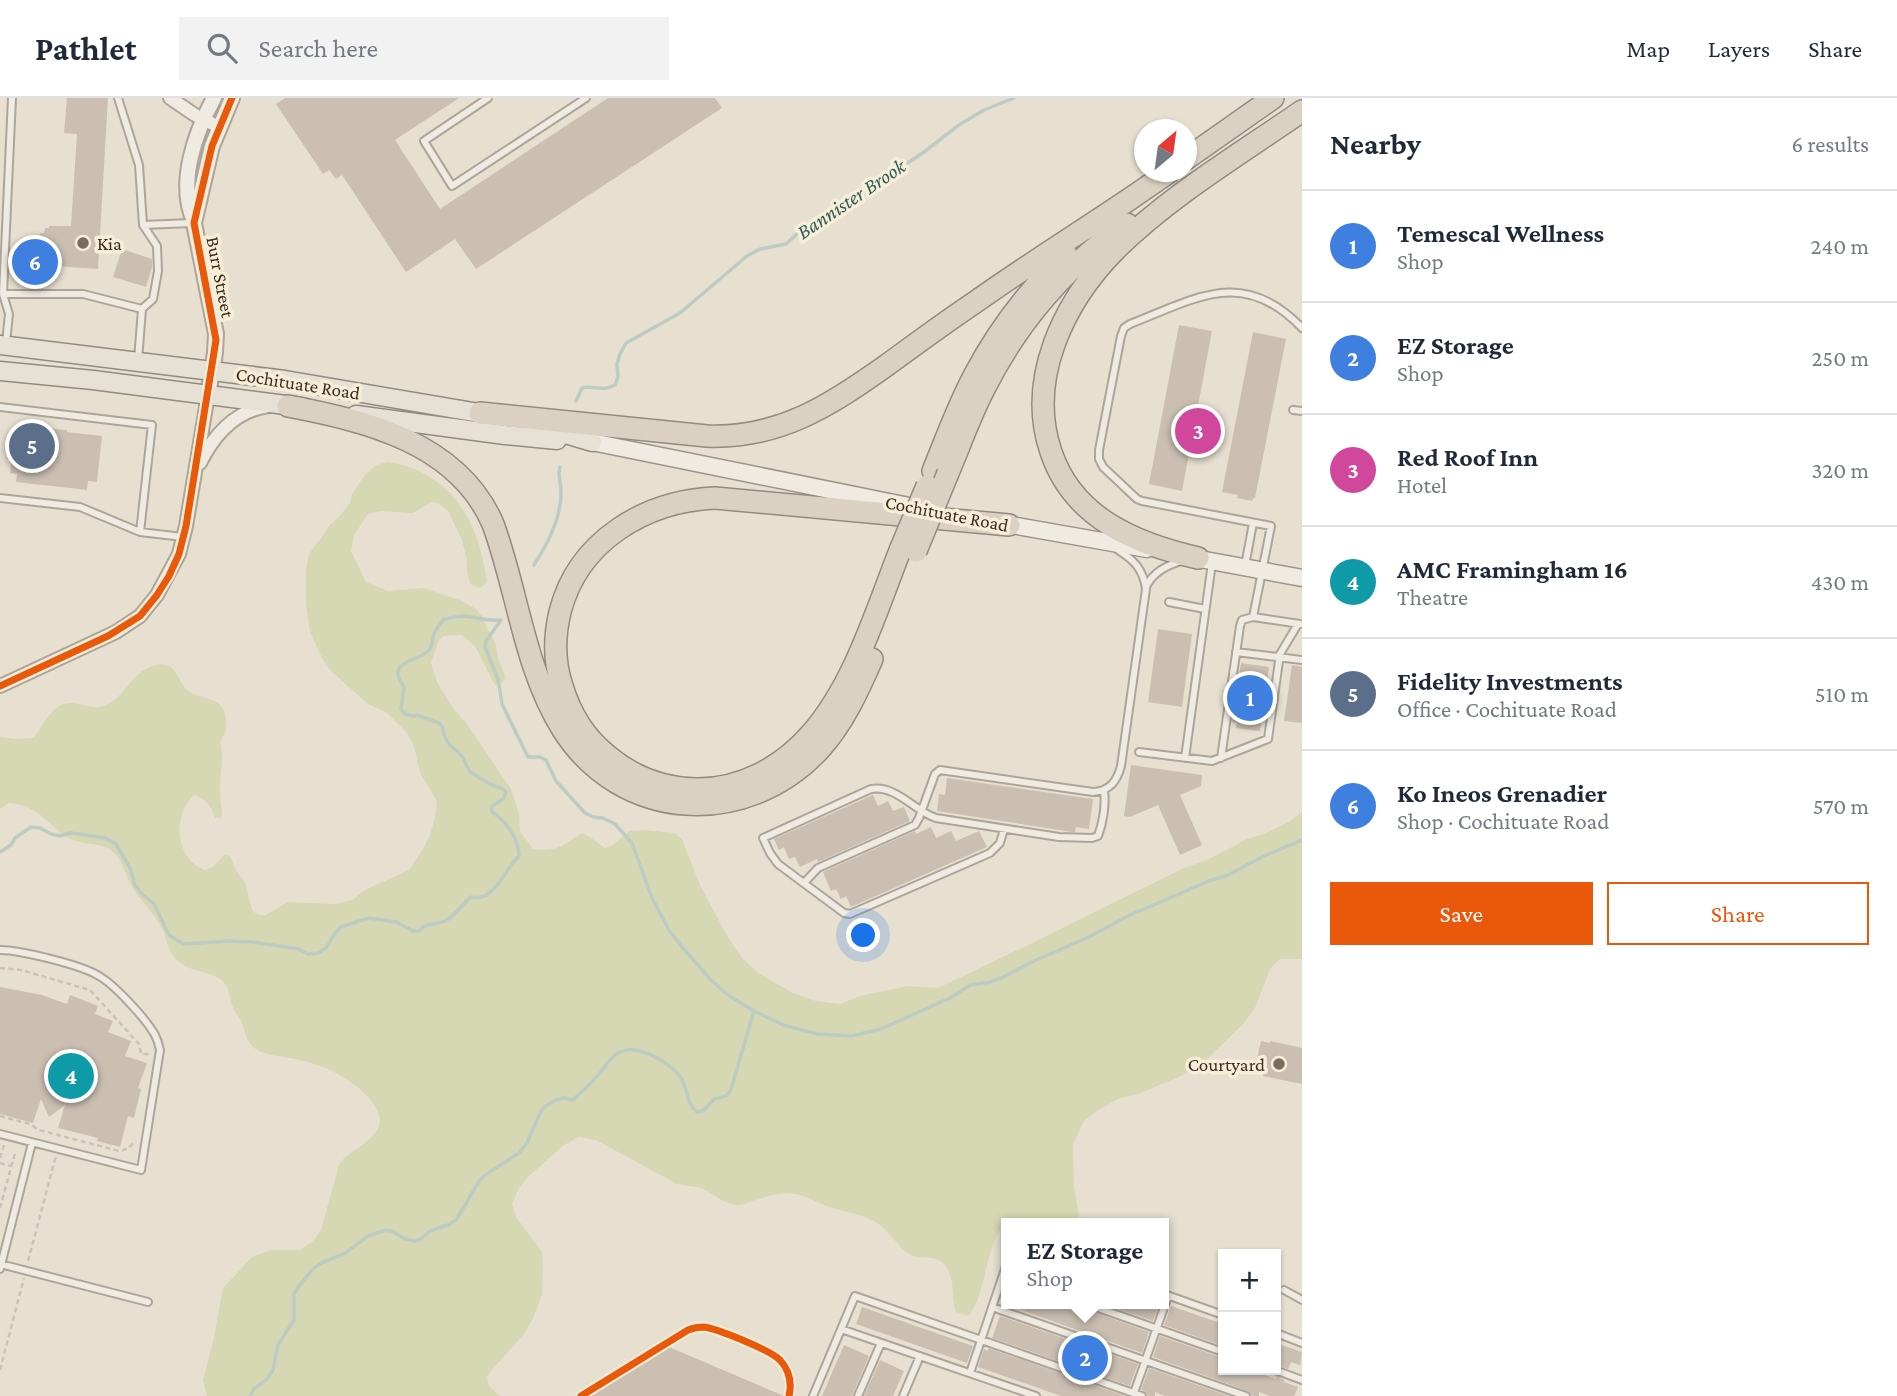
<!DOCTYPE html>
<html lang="en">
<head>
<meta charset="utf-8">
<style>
	:root { --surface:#fff; --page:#f2f2f3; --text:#1f2937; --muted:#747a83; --line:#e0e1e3; --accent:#ea580c }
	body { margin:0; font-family:"Crimson Pro",serif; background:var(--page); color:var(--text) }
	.controls { position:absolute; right:21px; bottom:21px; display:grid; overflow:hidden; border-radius:0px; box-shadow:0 2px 5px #0004 }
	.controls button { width:63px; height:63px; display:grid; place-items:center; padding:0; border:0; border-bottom:2px solid var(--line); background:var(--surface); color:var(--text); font:35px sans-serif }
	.compass { position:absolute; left:1134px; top:21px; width:63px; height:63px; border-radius:50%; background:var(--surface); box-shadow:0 2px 5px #0004; rotate:29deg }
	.you { position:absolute; left:864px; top:838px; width:24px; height:24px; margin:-18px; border:5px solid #fff; border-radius:50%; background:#1a73e8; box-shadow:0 0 0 10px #1a73e833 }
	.badge { display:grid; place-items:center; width:46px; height:46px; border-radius:50%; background:var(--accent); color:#fff; font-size:23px; font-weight:700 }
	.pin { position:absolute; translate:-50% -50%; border:4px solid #fff; box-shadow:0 2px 7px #0006 }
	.popup { position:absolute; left:1001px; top:1120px; width:168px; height:91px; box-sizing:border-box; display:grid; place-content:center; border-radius:0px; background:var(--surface); filter:drop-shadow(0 2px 5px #0005); font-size:23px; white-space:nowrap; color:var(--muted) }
	.popup b { font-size:26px; color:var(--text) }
	.popup::after { content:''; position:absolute; left:50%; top:100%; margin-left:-14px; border:14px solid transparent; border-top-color:var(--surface) }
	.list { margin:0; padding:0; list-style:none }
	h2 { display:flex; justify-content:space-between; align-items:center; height:91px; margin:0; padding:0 28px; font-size:30px }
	h2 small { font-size:23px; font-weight:400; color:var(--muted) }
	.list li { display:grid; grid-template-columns:46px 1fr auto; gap:21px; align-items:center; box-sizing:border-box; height:112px; padding:0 28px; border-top:2px solid var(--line) }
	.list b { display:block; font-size:26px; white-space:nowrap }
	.list p { margin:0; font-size:23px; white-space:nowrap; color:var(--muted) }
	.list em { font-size:23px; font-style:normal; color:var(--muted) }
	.actions { display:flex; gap:14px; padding:21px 28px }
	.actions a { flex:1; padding:16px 0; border:2px solid var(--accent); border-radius:0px; text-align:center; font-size:24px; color:var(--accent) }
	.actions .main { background:var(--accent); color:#fff }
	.icon { flex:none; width:38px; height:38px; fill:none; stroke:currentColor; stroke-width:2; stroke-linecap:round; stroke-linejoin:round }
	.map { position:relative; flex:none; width:1302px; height:1298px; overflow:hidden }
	header { display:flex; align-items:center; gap:42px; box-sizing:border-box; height:98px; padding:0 35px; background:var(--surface); border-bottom:2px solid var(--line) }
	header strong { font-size:33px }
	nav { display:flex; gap:38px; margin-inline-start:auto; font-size:24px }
	.search { width:490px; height:63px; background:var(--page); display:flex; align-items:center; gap:18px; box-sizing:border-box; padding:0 24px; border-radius:0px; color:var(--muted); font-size:26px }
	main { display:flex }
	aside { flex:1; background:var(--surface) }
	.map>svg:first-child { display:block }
	.green { fill:#d6d7b3 }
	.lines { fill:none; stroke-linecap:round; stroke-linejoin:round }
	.stream { stroke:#bcccc2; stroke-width:3.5 }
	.building { fill:#cbbfb2 }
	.service-casing { stroke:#ada599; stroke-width:10 }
	.minor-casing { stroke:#ada599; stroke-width:16 }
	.tertiary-casing { stroke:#ada599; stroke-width:18 }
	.secondary-casing { stroke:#9c958a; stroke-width:19 }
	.primary-casing { stroke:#928b80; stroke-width:21 }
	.motorway-casing { stroke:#928b80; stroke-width:24 }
	.path { stroke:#c8c2b9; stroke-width:2.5; stroke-dasharray:5 3.5; stroke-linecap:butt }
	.service { stroke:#efebe3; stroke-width:6 }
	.minor { stroke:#efebe3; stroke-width:12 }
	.tertiary { stroke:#efebe3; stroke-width:14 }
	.secondary { stroke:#efebe3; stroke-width:16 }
	.primary { stroke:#e6e1d4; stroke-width:18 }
	.motorway { stroke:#dad1c2; stroke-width:21 }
	.motorway-bridge-casing { stroke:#928b80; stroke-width:24; stroke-linecap:butt }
	.motorway-bridge { stroke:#dad1c2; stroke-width:21 }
	.cycleway-casing { stroke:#f7eed8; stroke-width:11 }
	.cycleway { stroke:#e8590c; stroke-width:7 }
	.poi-dot { fill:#786c5e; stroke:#f7eed8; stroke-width:2.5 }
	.labels { text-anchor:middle; stroke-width:7; stroke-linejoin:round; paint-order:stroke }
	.poi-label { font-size:19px; fill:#3d2e20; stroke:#f7eed8; text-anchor:start }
	.street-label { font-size:19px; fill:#3d2e20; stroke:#f7eed8 }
	.water-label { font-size:21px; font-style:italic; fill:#2f5d5a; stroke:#f7eed8 }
</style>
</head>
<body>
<header>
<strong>Pathlet</strong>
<div class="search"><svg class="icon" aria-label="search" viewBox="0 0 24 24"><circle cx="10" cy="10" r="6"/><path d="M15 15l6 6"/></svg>Search here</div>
<nav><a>Map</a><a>Layers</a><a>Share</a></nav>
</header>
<main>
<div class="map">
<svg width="1302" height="1298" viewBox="0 0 1302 1298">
	<rect width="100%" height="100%" fill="#e7e0d1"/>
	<path class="green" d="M 388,364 C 452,374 479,424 487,484 L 483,488 L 479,490 L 470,486 L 467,473 L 467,462 L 462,442 L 448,413 L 438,405 L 431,404 L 413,415 L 381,413 L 368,416 L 354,437 L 351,453 L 366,484 L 388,493 L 424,490 L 462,503 L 476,511 L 482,518 L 488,532 L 495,544 L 498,560 L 505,579 L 503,585 L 495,587 L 475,548 L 462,537 L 443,538 L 439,542 L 431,565 L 437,584 L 453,610 L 467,626 L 511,691 L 519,715 L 520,733 L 533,751 C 559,754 562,747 582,735 L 590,739 L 605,750 L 611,748 L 630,733 L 643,732 L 675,735 L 682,741 L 700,787 L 727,838 L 742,860 L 758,875 L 793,895 L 816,903 L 840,906 L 860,898 L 908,888 L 938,890 L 1024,849 L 1184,770 L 1207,762 L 1247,741 L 1264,736 L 1289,724 L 1302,714 L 1302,861 L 1281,861 L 1277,864 L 1270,871 L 1255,910 L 1244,925 L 1201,967 L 1179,979 L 1138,996 L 1118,1001 L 1097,1013 L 1084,1023 L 1073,1047 L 1074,1088 L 1080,1125 C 1066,1125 1050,1127 1035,1125 C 1028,1124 1021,1121 1014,1122 C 985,1127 988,1200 968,1218 L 956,1214 C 951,1201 955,1185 948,1172 C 939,1153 925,1164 911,1157 C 898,1150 892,1136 880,1127 C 865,1116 847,1115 830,1109 C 819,1106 811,1100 800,1097 C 784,1093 768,1098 752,1103 C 747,1105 743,1107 737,1107 C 722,1106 712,1093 698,1089 C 691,1088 684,1088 677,1086 L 596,1042 L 579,1039 L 564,1047 L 530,1077 L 519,1090 L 512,1106 L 516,1119 L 542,1154 L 543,1169 L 542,1197 L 533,1220 L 524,1236 L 490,1274 L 487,1280 L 489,1288 L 500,1298 L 207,1298 L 203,1282 L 213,1244 L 223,1190 L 252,1159 L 271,1152 L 300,1152 L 313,1143 L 321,1132 L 339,1067 C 350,1049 391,1039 377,1012 C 363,985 327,968 299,962 C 285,958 264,959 253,949 C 246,942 245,934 242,925 C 240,919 234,914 232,907 C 229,901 230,892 226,887 C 215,871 191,877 176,861 C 168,854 167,842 163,833 C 155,815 139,802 130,785 C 124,774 122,760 112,753 C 99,743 80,748 67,739 C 54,731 44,717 29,710 C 23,707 15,706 9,705 L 0,711 L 0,639 L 17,641 L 33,640 C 41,631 46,619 55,611 C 73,596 88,615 106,607 C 127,597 131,573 156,567 C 175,563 176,579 186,591 C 196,601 216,598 223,611 C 226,616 227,626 226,632 C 225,635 222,639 221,642 C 220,646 222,653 222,658 C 222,670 219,683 220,695 C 220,703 222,709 222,717 L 220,720 L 215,720 C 211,708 206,700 194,697 C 172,718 175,761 205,772 L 213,769 L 225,756 L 230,758 L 236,772 L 245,785 L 252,812 L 258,817 L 266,817 L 288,804 L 335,806 L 352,802 L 365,792 L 409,772 L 424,749 L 430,737 L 435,720 L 437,704 L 430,691 L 420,675 L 414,648 L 407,635 L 387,615 L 368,606 L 331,573 L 322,560 L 310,534 L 306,506 L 306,472 L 309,456 L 330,427 L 339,419 L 350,405 L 352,396 L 365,377 L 376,367 Z"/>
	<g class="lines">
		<path class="stream" d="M 576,303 L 582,290 C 595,287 602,294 615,287 L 618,279 L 617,266 L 620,256 L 626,245 L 680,215 L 747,158 L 760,151 L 786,146 L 809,125 L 846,107 L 924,54 L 959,27 L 984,12 L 1014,0
			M 534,467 C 548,445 562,419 561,392 C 561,383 557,378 560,369
			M 0,754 L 11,747 L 15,740 L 31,729 L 40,730 L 51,736 L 60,738 L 70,735 L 79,736 L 105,740 L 116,746 L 130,770 L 135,787 L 142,796 L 154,806 L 169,837 L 183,846 L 229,843 L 253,844 L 299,851 L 308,856 L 318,855 L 327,849 L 333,838 L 341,829 L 369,820 L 396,824 L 413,833 L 419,833 C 429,822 433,829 445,823 C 457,817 461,807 471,799 C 494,805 505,771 519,758 C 519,741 506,723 492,714 L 491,709 L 503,701 L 506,694 L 503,691 L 490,686 L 470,674 L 462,658 L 449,646 L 444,637 L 443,630 L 439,625 L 417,617 L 413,618 L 405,616 L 401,611 L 404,589 C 384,561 419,565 429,552 C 433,547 432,542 434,536 C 436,531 440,526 443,522 C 452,519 463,517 472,519 C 484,521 487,523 501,522
			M 754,913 L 783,927 L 818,936 L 852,938 L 881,931 L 950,900 L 970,887 L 990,884 L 1001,880 L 1036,862 L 1089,839 L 1128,818 L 1209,783 L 1228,777 L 1264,758 L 1302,742
			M 250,1298 L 254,1291 L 267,1281 L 273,1272 L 278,1247 L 294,1222 L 294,1196 L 299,1188 L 313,1171 L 321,1165 L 344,1156 L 368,1138 L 386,1132 L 392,1133 L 405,1141 L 415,1143 L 421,1141 L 430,1133 L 448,1127 L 456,1122 L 480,1082 L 488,1075 L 519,1055 L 527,1045 L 541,1013 L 547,1007 L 556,1002 L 564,1000 L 573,1002 C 583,993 592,984 600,975 C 605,969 609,962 614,958 C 632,941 670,964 681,980 C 688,991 686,1005 697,1014 L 703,1013 L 714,1001 C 725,998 728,1000 732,988 L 754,913 L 728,897 L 711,882 L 682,849 L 669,832 L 652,800 L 632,745 L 615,726 L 603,720 L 593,719 L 585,715 L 556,683 L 546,662 L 540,659 L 528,659 L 502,606 L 498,581 L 485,549 L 486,543 L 501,522"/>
	</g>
	<path class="building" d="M 67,0 L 108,0 L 98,171 L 54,168 L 56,175 L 20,183 L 15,153 L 35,149 L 35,139 L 39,139 L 40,135 L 44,135 L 45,130 L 49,130 L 49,128 L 71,128 L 77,36 L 64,35 Z
		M 285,0 L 459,0 L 395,42 L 440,111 L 608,0 L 715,0 L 722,10 L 476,171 L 455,141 L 406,174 L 342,77 L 336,81 L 329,72 L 323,76 L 276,6 Z
		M 122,151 L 152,161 L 152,169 L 146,189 L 113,179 Z
		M 1179,227 L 1212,233 L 1182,393 L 1149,386 Z
		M 1253,234 L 1286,241 L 1255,400 L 1253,400 L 1252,403 L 1237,400 L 1238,397 L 1222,394 Z
		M 15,328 L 67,332 L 67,334 L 102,338 L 97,384 L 88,383 L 87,392 L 16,384 L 17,376 L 10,375 Z
		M 1158,531 L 1192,536 L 1182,609 L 1148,604 Z
		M 1241,565 L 1269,569 L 1260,633 L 1236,630 L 1237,625 L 1232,624 Z
		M 1292,567 L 1302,569 L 1302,625 L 1284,623 Z
		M 1131,667 L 1202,677 L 1201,688 L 1180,697 L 1202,747 L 1180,757 L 1158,707 L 1130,719 L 1124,718 Z
		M 947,680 L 1093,701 L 1089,731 L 1076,729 L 1075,734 L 1072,734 L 937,713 L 939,696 L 945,697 Z
		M 873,697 L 878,708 L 888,703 L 893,713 L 904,709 L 910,723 L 818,764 L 817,761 L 800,769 L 795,759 L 789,761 L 784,749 L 779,752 L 774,741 Z
		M 931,729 L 936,740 L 951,733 L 956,743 L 979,733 L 987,749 L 851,809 L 846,798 L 841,801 L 836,791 L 831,793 L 823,774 L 915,733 L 916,736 Z
		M 0,889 L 42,897 L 67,906 L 70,897 L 98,908 L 95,916 L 113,923 L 108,934 L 131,943 L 125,958 L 147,965 L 138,990 L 141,991 L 134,1020 L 128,1018 L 120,1049 L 97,1043 L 98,1040 L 58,1030 L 65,1007 L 49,1019 L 41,1001 L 33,1025 L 0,1016 Z
		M 1261,943 L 1270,945 L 1270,943 L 1302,950 L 1302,986 L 1263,978 L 1263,976 L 1258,975 L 1259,970 L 1256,965 Z
		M 1004,1206 L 1062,1206 L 1073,1209 L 1073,1206 L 1081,1206 L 1085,1211 L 1149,1234 L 1142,1255 Z
		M 1103,1206 L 1159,1206 L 1153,1223 Z
		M 1171,1208 L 1223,1226 L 1223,1248 L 1164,1227 Z
		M 862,1209 L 973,1248 L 967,1265 L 856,1226 Z
		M 1000,1218 L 1138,1266 L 1130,1288 L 992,1240 Z
		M 1160,1238 L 1223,1260 L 1223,1272 L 1250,1272 L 1276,1281 L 1276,1278 L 1284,1282 L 1284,1284 L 1298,1289 L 1294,1298 L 1270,1298 L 1259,1294 L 1259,1298 L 1252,1298 L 1248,1293 L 1153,1259 Z
		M 1276,1245 L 1302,1254 L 1300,1267 L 1291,1264 L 1288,1271 L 1276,1266 Z
		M 844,1247 L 869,1258 L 852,1298 L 822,1298 Z
		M 669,1249 L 784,1298 L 588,1298 Z
		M 988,1250 L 1125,1298 L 1061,1298 L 978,1269 L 984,1251 L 988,1253 Z
		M 880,1262 L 904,1273 L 893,1298 L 864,1298 Z
		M 1149,1270 L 1229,1298 L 1165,1298 L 1155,1294 L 1155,1298 L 1148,1298 L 1146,1294 L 1141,1292 Z"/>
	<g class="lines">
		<defs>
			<path id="service" d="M 118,0 L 139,67 L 143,127 L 192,125
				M 488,0 L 424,43 L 452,88 L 586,0
				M 3,196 L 83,196 L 142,211
				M 6,245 L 9,216 L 3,196 L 12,0
				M 138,262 L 142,211 L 153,201 L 158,173 L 157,148 L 143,127
				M 0,309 L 152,327 L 140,434
				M 1293,312 L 1302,313
				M 0,400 L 80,409 L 140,434 L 183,439
				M 1245,468 L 1253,425
				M 1146,489 C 1153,474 1166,468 1181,463
				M 1169,504 L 1205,511
				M 1253,519 L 1271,428 L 1142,403 L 1137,401 L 1103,369 L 1099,361 L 1099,352 L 1121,238 L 1124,230 L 1130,226 C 1195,201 1243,168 1302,230
				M 1236,554 L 1302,562
				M 1139,654 L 1212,663 L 1268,641 L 1280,556 L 1298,526
				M 1185,660 L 1212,465
				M 1221,660 L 1240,528 L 1242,522 L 1253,519 L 1300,526
				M 1004,731 L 1000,745 L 990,755 L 850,816 L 844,815 L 778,766 L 770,755 L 763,740 L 871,691 C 897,687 914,713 936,720 L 1059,739 L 1092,740 L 1098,738 C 1103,725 1106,706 1104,693
				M 804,785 L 818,770 L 915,727 L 919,720 L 935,676 L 940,672 L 1093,694 C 1110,693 1117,683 1121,668 L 1146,491 C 1143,471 1134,462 1118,452
				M 0,852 C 20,852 82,867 99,878 C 115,887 146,921 155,937 C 157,941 159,947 160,952 L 141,1072 L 0,1036
				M 0,1166 L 148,1204
				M 0,1171 L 32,1045
				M 1284,1192 L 1302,1202
				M 1164,1196 L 1223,1217
				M 1087,1206 L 1223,1254
				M 992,1209 L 1246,1298
				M 841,1231 L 1036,1298
				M 1276,1235 L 1302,1245
				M 1275,1272 L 1302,1282
				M 970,1275 L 1006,1168
				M 1134,1295 L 1168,1198
				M 813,1298 L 855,1198 L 1142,1298
				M 858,1298 L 881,1245
				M 903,1298 L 920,1258"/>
			<path id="minor" d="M 170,0 L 195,17 L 219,29
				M 200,365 C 214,337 236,312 269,308
				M 0,588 L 116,534 L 140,518 L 157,497 L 179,456 L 186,428 L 208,297"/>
			<path id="tertiary" d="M 194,123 C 177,85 195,35 214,0
				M 208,297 L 215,255 L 216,236 L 194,125 L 212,48 L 232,0"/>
			<path id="secondary" d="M 592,344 L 919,410
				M 1000,425 L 1147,451
				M 1189,459 L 1302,480"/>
			<path id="primary" d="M 0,247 L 285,282 L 491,317
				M 0,273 L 93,282 L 301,309
				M 356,317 L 505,337 L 557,342
				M 535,327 L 592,344"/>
			<path id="motorway" d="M 1186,61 L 1273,0
				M 1124,105 L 1169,74
				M 288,308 C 367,323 458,345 493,426 C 518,494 524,570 563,632 C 622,724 745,731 819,652 C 843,626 858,593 872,561
				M 480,315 L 707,338 C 779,341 831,307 887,267 C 916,246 944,225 974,205 C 1026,168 1081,134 1134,98
				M 933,373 C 946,341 958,308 974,278 C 998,232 1029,192 1066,156
				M 948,375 C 960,347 970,318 984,291 C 1017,225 1066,167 1127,126
				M 901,450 C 877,510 855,586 811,636 C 782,669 741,692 695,691 C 663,690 633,679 608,658 C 585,640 570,615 562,588 C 554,564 554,539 560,514 C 578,443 645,403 715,400 L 1009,427
				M 1198,460 C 1136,446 1073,420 1051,354 C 1026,281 1064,204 1115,152 C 1168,99 1240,56 1302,13"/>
		</defs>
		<use href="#service" class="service-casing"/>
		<use href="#minor" class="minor-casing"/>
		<use href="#tertiary" class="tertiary-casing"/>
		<use href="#secondary" class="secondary-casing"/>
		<use href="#primary" class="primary-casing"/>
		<use href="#motorway" class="motorway-casing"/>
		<path class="path" d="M 0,870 L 21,872 L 90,892 L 139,946 L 141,956 L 150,956
			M 0,1018 L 30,1026 L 39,1032 L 119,1053 L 127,1051 L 136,1043
			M 0,1060 L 4,1047
			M 0,1065 L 10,1068
			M 0,1110 L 15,1055
			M 28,1163 L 56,1058
			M 0,1272 L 24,1180"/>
		<use href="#service" class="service"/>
		<use href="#minor" class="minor"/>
		<use href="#tertiary" class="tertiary"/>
		<use href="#secondary" class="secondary"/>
		<use href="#primary" class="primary"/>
		<use href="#motorway" class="motorway"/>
		<defs>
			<path id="motorway-bridge" d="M 901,450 L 927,388
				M 916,453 L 948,375"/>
		</defs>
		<use href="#motorway-bridge" class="motorway-bridge-casing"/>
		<use href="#motorway-bridge" class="motorway-bridge"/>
		<defs>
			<path id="cycleway" d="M 0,588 L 108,538 L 140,518 L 157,497 L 169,478 L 179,456 L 186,428 L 216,242 L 194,125 L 212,48 L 232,0
				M 581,1298 L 688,1232 C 693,1230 698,1229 704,1229 C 718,1231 770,1252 780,1262 C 789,1272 792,1285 789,1298"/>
		</defs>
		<use href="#cycleway" class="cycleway-casing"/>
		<use href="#cycleway" class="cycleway"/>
	</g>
	<g class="poi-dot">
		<circle cx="83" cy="145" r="7"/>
		<circle cx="1279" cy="966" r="7"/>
	</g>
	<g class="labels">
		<g class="poi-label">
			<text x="97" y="152">Kia</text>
			<text x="1265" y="973" text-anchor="end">Courtyard</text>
		</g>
		<g class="street-label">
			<text transform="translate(221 179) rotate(79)" y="7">Burr Street</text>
			<text transform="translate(298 285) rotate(9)" y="7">Cochituate Road</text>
			<text transform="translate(947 415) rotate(11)" y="7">Cochituate Road</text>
		</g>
		<g class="water-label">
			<text transform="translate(851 101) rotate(-34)" y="7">Bannister Brook</text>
		</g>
	</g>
</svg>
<div class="controls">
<button>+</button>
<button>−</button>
</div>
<svg class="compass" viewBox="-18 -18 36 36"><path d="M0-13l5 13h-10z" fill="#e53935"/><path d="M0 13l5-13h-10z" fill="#747a83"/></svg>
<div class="you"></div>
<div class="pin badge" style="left:1250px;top:600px;background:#3f7fe0">1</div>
<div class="pin badge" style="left:1085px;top:1260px;background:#3f7fe0">2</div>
<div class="popup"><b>EZ Storage</b>Shop</div>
<div class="pin badge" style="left:1198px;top:333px;background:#d1479c">3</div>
<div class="pin badge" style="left:71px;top:978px;background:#0f9aa8">4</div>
<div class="pin badge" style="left:32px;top:348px;background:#5c6f8a">5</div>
<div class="pin badge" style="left:35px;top:164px;background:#3f7fe0">6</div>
</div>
<aside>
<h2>Nearby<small>6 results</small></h2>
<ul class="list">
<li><span class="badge" style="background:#3f7fe0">1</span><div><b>Temescal Wellness</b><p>Shop</p></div><em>240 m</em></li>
<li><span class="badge" style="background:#3f7fe0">2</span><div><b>EZ Storage</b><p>Shop</p></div><em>250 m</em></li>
<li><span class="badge" style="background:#d1479c">3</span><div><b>Red Roof Inn</b><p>Hotel</p></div><em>320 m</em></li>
<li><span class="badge" style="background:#0f9aa8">4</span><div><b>AMC Framingham 16</b><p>Theatre</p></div><em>430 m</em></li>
<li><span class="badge" style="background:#5c6f8a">5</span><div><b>Fidelity Investments</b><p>Office · Cochituate Road</p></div><em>510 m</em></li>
<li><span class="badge" style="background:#3f7fe0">6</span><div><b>Ko Ineos Grenadier</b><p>Shop · Cochituate Road</p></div><em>570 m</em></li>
</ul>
<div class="actions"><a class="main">Save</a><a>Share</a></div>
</aside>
</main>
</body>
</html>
